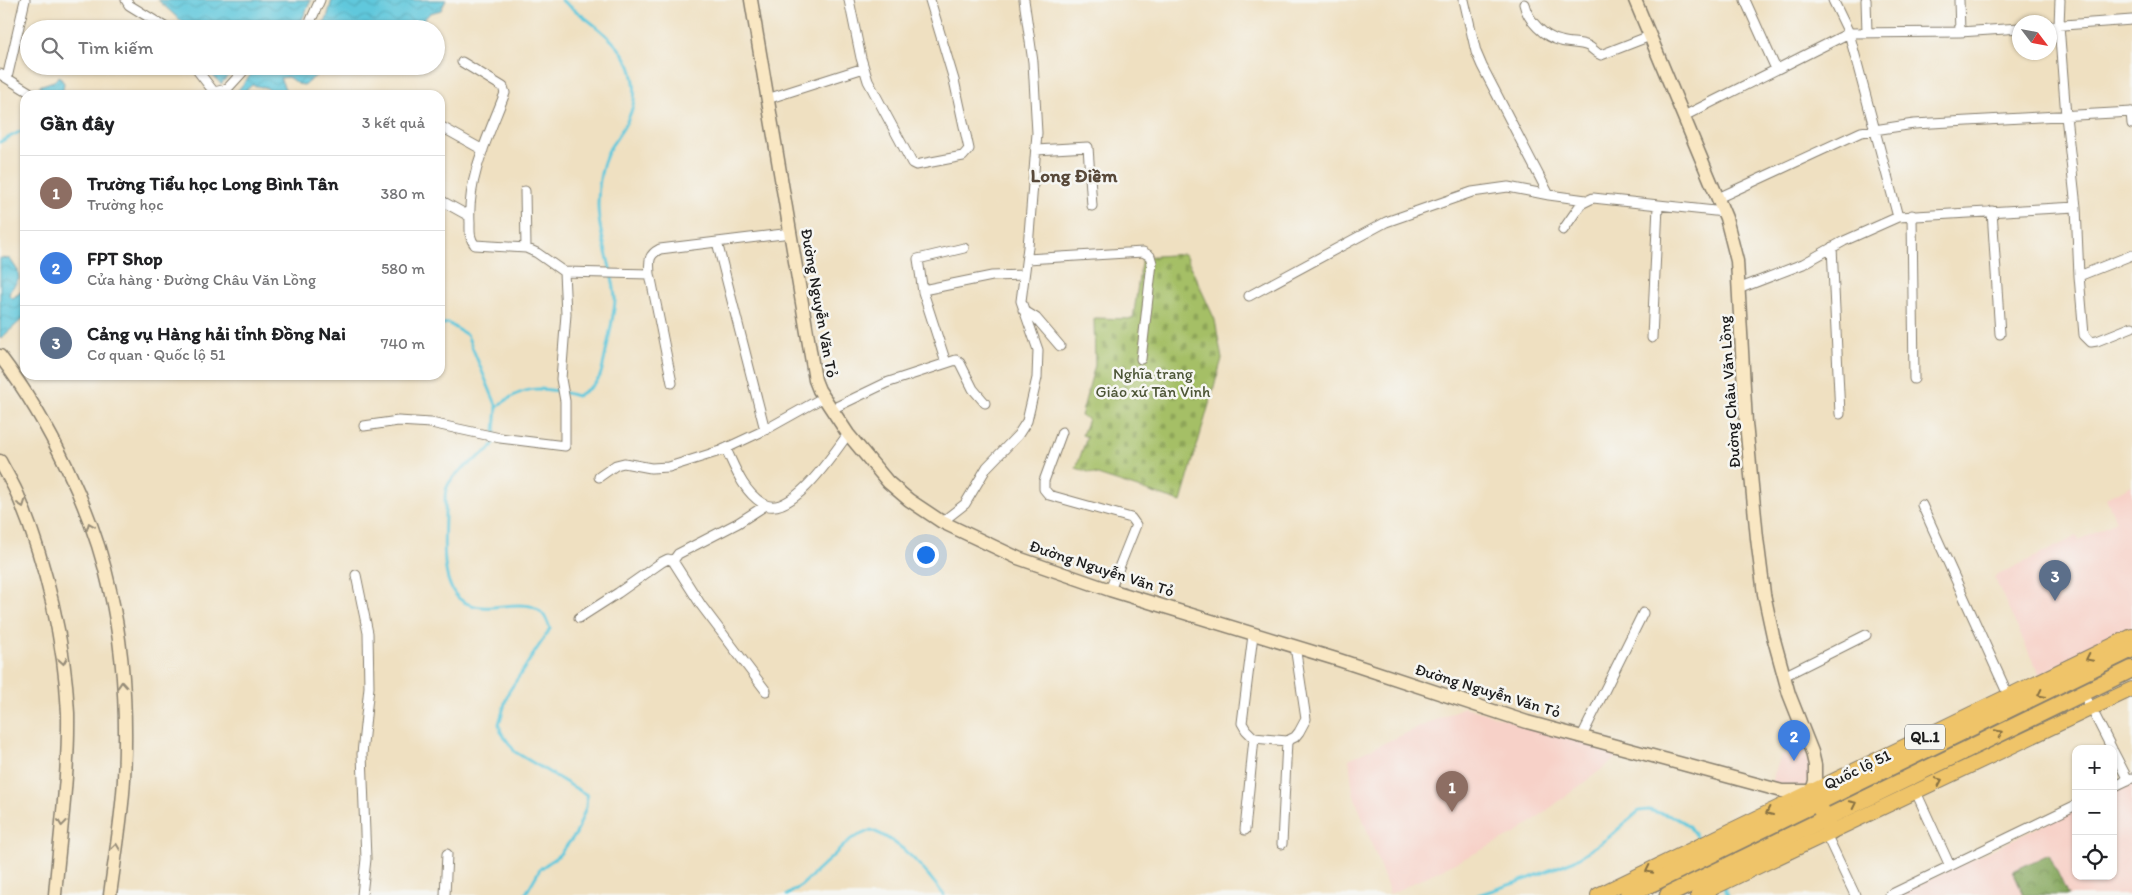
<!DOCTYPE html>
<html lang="vi">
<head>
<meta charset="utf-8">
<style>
	:root { --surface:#fff; --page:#f2f2f2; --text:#202124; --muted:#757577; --line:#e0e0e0; --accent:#d1495b }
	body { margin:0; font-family:Itim,sans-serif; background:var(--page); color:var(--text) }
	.controls { position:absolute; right:15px; bottom:15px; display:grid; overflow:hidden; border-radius:10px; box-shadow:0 1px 4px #0004 }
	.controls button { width:45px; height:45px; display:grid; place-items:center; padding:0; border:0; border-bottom:1px solid var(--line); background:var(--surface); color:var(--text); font:25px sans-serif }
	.compass { position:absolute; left:2012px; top:15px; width:45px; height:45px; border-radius:50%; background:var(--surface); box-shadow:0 1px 4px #0004; rotate:122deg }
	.you { position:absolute; left:925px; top:554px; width:18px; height:18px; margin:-12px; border:4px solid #fff; border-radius:50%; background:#1a73e8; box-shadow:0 0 0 8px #1a73e833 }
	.badge { display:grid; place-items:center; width:32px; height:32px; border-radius:50%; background:var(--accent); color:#fff; font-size:16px; font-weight:700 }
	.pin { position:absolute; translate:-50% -41px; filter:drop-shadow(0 1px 2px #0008) }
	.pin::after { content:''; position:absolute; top:26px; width:18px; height:15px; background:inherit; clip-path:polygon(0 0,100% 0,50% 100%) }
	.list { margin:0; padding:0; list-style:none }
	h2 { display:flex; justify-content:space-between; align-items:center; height:65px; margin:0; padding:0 20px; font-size:21px }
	h2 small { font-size:16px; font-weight:400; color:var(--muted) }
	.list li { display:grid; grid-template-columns:32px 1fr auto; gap:15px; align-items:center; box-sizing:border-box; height:75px; padding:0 20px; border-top:1px solid var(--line) }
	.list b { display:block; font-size:19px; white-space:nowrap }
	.list p { margin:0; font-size:16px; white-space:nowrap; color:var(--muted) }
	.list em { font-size:16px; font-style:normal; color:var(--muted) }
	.icon { flex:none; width:28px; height:28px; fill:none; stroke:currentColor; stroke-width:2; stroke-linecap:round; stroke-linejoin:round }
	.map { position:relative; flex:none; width:2132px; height:895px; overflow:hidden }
	.search { position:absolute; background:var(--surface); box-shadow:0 1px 4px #0004; left:20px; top:20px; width:425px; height:55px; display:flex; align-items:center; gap:12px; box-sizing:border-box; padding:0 18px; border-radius:28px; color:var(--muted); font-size:19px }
	.panel { position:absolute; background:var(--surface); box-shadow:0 1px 4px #0004; left:20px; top:90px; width:425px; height:290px; border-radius:15px }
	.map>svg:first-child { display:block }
	.built { fill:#f7d1c8 }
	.forest { fill:url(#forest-crowns); stroke:#50613c }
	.cemetery { fill:url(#cemetery-stones); stroke:#606e41 }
	.water { fill:url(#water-waves); stroke:#3e727c }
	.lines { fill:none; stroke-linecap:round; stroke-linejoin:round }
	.stream { stroke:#60c8dc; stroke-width:3 }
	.street-casing { stroke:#867e6e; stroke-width:11 }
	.secondary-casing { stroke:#867e6e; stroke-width:15 }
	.primary-casing { stroke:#867e6e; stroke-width:16 }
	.highway-casing { stroke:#867e6e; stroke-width:19 }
	.street { stroke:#fff; stroke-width:9 }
	.secondary { stroke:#f9e7c3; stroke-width:12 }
	.primary { stroke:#efc469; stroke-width:14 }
	.highway { stroke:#efc469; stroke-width:16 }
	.oneway { stroke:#968c78 }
	.oneway2 { stroke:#867042 }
	.labels { text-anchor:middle; stroke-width:5; stroke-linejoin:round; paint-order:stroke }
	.shield { fill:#f6f6f2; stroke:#5d5d5c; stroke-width:1 }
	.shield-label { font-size:15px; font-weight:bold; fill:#1c1c1c }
	.street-label { font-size:16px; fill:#1c1c1c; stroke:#f6f6f2 }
	.park-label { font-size:16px; fill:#4c5536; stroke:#f6f6f2 }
	.quarter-label { font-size:19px; font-weight:bold; fill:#58493a; stroke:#f6f6f2 }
</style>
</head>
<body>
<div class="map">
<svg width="2132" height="895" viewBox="0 0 2132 895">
	<defs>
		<pattern id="forest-crowns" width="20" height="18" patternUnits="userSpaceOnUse" patternTransform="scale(1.25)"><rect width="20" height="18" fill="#84a65b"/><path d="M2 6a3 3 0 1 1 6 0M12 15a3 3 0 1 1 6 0" fill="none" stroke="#6b864a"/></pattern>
		<pattern id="cemetery-stones" width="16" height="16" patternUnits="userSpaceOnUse" patternTransform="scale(1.25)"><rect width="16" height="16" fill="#a5bf66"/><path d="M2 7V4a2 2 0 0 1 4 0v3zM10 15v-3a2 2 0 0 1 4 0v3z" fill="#8da458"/></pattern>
		<pattern id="water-waves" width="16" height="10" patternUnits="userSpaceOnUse" patternTransform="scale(1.25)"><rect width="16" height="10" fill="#60c8dc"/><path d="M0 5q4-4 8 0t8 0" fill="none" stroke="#53abbc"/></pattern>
	</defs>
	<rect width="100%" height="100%" fill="#f6f6f2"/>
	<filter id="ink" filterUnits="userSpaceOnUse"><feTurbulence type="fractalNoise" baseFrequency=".02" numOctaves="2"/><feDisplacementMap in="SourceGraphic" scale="10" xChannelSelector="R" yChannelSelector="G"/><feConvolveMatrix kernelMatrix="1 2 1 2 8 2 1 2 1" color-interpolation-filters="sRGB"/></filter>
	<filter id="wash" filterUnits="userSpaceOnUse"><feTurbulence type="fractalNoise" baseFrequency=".0096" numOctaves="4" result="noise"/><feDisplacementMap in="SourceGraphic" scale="20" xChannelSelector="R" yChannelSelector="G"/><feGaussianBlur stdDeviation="1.12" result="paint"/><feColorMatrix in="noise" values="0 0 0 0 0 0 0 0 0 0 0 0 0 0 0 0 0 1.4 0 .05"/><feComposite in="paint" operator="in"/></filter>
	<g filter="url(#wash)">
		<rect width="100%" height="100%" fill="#efe0c1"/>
		<path class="built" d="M 2132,485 L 2132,629 L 2039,675 L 1994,577 L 2077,536 L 2079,540 L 2116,521 L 2106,498 Z
			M 1464,707 L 1623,753 L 1517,833 L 1390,894 L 1353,792 L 1349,759 Z
			M 1800,739 L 1809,765 L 1807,786 L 1783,785 L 1771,782 L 1782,754 L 1792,757 Z
			M 2132,782 L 2132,895 L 1899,895 L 2076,809 L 2076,876 L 2113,876 L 2113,791 Z"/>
		<path class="forest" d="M 2049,854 L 2068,895 L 2024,895 L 2013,871 Z"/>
		<path class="cemetery" d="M 1185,254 L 1215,320 L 1222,359 L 1181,502 L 1076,468 L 1087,437 L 1082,435 L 1088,419 L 1081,416 L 1095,365 L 1094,318 L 1133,319 L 1142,257 Z"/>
		<path class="water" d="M 158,0 L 311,0 L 298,29 L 201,29 L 182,22 Z
			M 332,0 L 446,0 L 441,10 L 430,13 L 415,29 L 320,29 L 327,18 Z
			M 203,66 L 237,66 L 221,84 Z
			M 258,66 L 271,69 L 310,67 L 317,75 L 304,85 L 298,84 L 288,77 L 280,78 L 288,95 L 275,95 L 267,88 L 252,85 L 244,92 L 244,95 L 234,95 Z
			M 59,76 L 64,83 L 62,95 L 50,95 L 39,86 L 54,81 Z
			M 0,258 L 10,259 L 18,271 L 19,279 L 10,291 L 9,296 L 13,298 L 25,288 L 25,317 L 0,339 Z"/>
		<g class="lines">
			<path class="stream" d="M 0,142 L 25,129
				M 440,325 L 448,323 L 467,335 L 497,407
				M 1724,887 L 1728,895
				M 525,895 L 540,869 L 559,855 L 576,834 L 586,807 L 587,795 L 515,752 L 501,732 L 499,724 L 508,693 L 550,629 C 537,582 491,622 461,600 C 439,584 445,537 445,513 C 446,506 444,497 446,490 C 451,472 477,460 490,449 L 494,443 L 497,407 C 526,383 543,387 577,396 C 585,391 596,385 600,376 C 603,369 616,305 615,298 C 613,266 598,236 598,204 C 598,188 601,167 608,152 C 610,146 615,141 618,136 C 632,116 639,97 632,72 C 624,43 584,17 561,0
				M 787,895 L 802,885 L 851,839 L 871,830 C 903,842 924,869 944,895
				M 1478,895 L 1530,878 L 1575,860 L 1608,838 L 1639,811 L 1649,810 L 1674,817 L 1688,825 L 1700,842"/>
		</g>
	</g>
	<g filter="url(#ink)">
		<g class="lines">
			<defs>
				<path id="street" d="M 126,0 L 129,5 L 168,29
					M 849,0 L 861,58 L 868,81 L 912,163 L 916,165 L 963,156 L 969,149 L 954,80 L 930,0
					M 1464,0 L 1476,52 L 1482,66 L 1549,195
					M 1745,0 L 1776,69
					M 1833,0 L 1849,33 L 1898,217
					M 1866,0 L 1867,32
					M 1959,0 L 1960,32
					M 2060,0 L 2059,25 L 2066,116 L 2076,207 L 2079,276 L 2084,335 L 2091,342 L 2097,341 L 2132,327
					M 1524,4 C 1528,21 1544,37 1561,41 C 1570,44 1580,42 1588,46 C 1594,49 1595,53 1601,55 L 1650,36
					M 2050,26 L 2132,20
					M 307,29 L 320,0
					M 462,62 L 503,87 L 505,93 C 489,135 467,177 470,223 C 470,231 469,238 475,245 L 526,248 L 537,253 L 564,272 L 650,274
					M 194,66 L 214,92 L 227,89 L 248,66
					M 0,74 L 34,95
					M 7,78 L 25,0
					M 767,99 L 864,68
					M 2131,112 L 2132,124
					M 1684,116 L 1849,33 L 1960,32 L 2020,28
					M 440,126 L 483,150
					M 1036,150 L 1088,147 L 1092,206
					M 525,191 L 526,248
					M 1718,198 L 1861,132 L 1914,124 L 2132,112
					M 440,200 L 469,216
					M 1992,211 L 2000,334
					M 1912,215 L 1914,379
					M 1563,230 L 1581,204 L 1593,198 L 1724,212
					M 717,242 L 765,430
					M 1832,247 L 1840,414
					M 1027,259 L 1143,252 L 1150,256 L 1152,263 L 1141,359
					M 2079,276 L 2132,255
					M 1738,289 L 1803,264 L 1844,241 L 1898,217 L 2076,207
					M 923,290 L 992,276 L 1024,275
					M 1249,296 L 1386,222 L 1472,192 L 1508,187 L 1549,195 L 1586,200
					M 1023,310 L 1036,318 L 1060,346
					M 1652,338 L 1658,206
					M 946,363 L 923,292 L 918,259 L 964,248
					M 672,383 L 650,274 C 649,261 648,255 660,249 L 791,233
					M 832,409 L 886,383 L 956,360 L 960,363 L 973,389 L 985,403
					M 364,426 L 398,421 L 431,423 L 500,438 L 565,446 L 565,401 L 561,379 L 566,314 L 564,272
					M 1062,432 L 1044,481 L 1044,489 L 1049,495 L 1131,518 L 1136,525 L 1110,590
					M 726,449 C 735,468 743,491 762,503 C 789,522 834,453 848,434
					M 599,477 L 616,465 L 624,463 L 651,468 L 669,467 L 720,451 L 765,430 L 824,397
					M 1922,505 L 2009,697
					M 942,522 L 965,504 L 987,467 L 1018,435 L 1027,421 L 1037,378 L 1038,350 L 1021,301 L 1028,247 L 1037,133 L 1033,62 L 1024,0
					M 356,575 L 368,633 L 369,687 L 362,754 L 366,859 L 362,895
					M 579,618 L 618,593 L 662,562 L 668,559 L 673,561
					M 1253,635 L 1242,723 L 1246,730 L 1254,738 L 1287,741 L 1295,737 L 1299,732 L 1306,719 L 1295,646
					M 1784,676 L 1866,635
					M 766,691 L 701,605 L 673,561 L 678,554 L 738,523 L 766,505
					M 2083,692 L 2112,749
					M 1582,736 L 1643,613
					M 2113,751 L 2128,780
					M 2113,787 L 2132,778
					M 1916,792 L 1950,866
					M 1245,830 L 1254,738
					M 1826,834 L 1855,895
					M 1282,844 L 1287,741
					M 445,895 L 447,854
					M 1890,895 L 2076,805"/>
				<path id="secondary" d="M 751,0 L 815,380 L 819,390 L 848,434 L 888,482 L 909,500 L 942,522 L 1018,558 L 1110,590 L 1339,660 L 1527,722 L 1782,791 L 1812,791 L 1815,781 L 1815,765 L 1812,752 L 1789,694 L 1773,636 L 1764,594 L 1757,538 L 1746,423 L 1737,261 L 1726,218 L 1635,0
					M 0,356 C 49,421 93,511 110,590 C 124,651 127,717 124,779 C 122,818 115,856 110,895
					M 0,461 C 6,473 14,485 19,498 C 46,563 65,643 68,713 C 69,774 60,834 55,895"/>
				<path id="primary" d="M 1598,895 L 2132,636
					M 1698,895 L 2132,689"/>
				<path id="highway" d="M 1812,791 L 1831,831
					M 1628,895 L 2132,649
					M 1668,895 L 2132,669"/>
			</defs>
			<use href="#street" class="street-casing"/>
			<use href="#secondary" class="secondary-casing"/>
			<use href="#primary" class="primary-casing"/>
			<use href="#highway" class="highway-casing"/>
			<use href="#street" class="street"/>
			<use href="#secondary" class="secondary"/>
			<use href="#primary" class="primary"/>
			<use href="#highway" class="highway"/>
		</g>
		<defs><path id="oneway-chevron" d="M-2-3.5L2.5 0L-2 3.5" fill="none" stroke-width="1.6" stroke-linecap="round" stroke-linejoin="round" transform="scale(1.25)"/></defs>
		<g class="oneway">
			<use href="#oneway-chevron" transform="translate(22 504) rotate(70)"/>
			<use href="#oneway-chevron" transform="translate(90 526) rotate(-112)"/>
			<use href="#oneway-chevron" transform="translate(63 661) rotate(81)"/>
			<use href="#oneway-chevron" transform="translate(122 685) rotate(-94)"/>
			<use href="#oneway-chevron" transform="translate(62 823) rotate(96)"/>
			<use href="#oneway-chevron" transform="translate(116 847) rotate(-82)"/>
		</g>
		<g class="oneway2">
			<use href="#oneway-chevron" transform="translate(2089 658) rotate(154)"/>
			<use href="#oneway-chevron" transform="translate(2041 694) rotate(154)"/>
			<use href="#oneway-chevron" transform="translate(1999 733) rotate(-26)"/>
			<use href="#oneway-chevron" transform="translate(1939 781) rotate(-25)"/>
			<use href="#oneway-chevron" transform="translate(1853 804) rotate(-26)"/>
			<use href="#oneway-chevron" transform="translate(1769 812) rotate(155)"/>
			<use href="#oneway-chevron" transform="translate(1649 870) rotate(154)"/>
		</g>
	</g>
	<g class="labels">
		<rect class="shield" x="1905" y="724.5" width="40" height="25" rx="4"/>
		<g class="shield-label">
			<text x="1925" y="742">QL.1</text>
		</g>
		<g class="street-label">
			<text transform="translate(820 303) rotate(80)" y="6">Đường Nguyễn Văn Tỏ</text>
			<text transform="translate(1729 392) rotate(-94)" y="6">Đường Châu Văn Lồng</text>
			<text transform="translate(1102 568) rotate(18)" y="6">Đường Nguyễn Văn Tỏ</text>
			<text transform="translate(1488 690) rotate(17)" y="6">Đường Nguyễn Văn Tỏ</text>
			<text transform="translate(1857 769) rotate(-26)" y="6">Quốc lộ 51</text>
		</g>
		<g class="park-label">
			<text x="1153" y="379">Nghĩa trang<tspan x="1153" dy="18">Giáo xứ Tân Vinh</tspan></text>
		</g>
		<g class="quarter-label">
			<text x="1074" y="182">Long Điềm</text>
		</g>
	</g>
</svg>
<div class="controls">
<button>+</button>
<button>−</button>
<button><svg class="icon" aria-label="locate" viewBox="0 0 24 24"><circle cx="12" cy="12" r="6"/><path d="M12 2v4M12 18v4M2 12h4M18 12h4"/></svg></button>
</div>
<svg class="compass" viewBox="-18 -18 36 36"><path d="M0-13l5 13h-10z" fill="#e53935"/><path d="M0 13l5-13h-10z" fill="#757577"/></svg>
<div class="you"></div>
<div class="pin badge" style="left:1452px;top:812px;background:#8d6e63">1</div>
<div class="pin badge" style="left:1794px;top:761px;background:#3f7fe0">2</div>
<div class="pin badge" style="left:2055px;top:601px;background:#5c6f8a">3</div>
<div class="search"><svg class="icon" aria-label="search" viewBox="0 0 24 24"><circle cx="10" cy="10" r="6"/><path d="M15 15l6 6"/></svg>Tìm kiếm</div>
<section class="panel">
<h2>Gần đây<small>3 kết quả</small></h2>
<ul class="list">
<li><span class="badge" style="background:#8d6e63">1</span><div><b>Trường Tiểu học Long Bình Tân</b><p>Trường học</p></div><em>380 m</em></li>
<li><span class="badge" style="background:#3f7fe0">2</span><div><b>FPT Shop</b><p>Cửa hàng · Đường Châu Văn Lồng</p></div><em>580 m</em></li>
<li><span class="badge" style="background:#5c6f8a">3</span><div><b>Cảng vụ Hàng hải tỉnh Đồng Nai</b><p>Cơ quan · Quốc lộ 51</p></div><em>740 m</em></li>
</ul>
</section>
</div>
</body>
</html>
